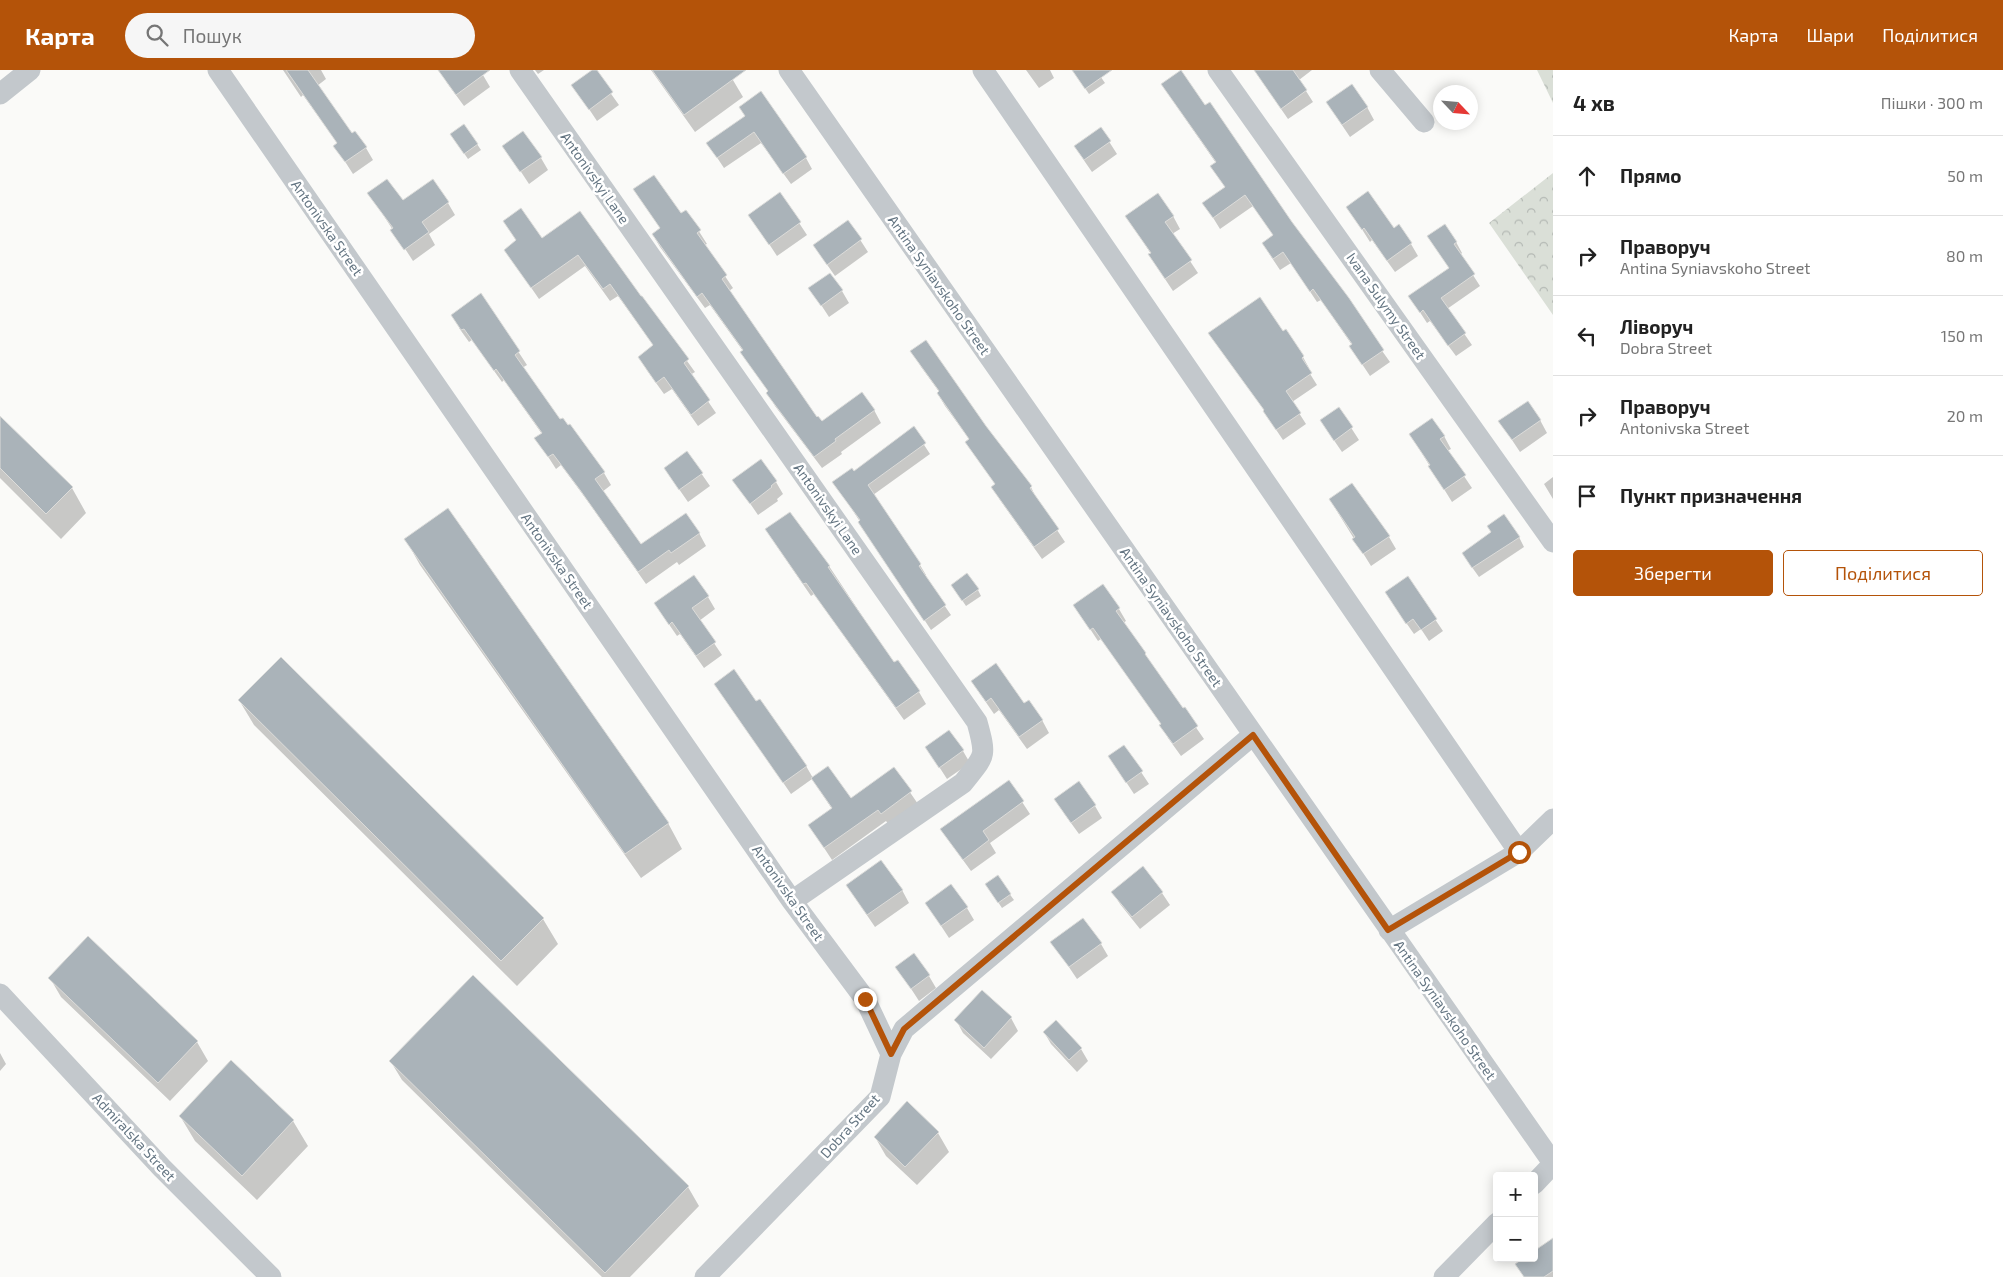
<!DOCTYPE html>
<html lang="uk">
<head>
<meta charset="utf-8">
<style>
	:root { --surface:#fff; --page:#f6f6f6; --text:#222; --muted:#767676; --line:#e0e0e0; --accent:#b45309 }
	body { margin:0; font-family:"Exo 2",sans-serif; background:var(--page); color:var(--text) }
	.controls { position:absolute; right:15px; bottom:15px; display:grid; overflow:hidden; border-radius:5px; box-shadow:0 2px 12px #0003 }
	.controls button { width:45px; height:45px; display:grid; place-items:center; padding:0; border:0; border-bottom:1px solid var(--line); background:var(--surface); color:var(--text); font:25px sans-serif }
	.compass { position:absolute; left:1433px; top:15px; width:45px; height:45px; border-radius:50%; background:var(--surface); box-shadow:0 2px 12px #0003; rotate:116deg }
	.stop { position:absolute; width:15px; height:15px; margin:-11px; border:4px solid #b45309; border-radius:50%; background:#fff }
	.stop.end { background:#b45309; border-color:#fff; box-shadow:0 1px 5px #0008 }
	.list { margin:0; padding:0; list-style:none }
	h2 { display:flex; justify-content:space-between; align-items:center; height:65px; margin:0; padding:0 20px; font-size:21px }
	h2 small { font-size:16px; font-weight:400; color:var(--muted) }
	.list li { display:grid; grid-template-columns:32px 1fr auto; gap:15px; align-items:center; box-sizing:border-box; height:80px; padding:0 20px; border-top:1px solid var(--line) }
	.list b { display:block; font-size:19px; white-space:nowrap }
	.list p { margin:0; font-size:16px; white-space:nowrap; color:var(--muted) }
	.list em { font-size:16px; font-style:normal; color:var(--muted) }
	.actions { display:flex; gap:10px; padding:15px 20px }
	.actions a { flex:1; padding:11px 0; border:1px solid var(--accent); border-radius:5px; text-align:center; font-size:18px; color:var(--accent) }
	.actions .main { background:var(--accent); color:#fff }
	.icon { flex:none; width:28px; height:28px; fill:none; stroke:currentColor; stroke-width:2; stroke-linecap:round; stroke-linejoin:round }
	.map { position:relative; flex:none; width:1553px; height:1207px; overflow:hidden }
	header { display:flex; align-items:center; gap:30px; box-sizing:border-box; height:70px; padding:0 25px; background:var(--accent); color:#fff }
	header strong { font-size:24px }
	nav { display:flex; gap:28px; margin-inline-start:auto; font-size:18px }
	.search { width:350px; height:45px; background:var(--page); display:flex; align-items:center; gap:12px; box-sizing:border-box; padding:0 18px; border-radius:28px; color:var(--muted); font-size:19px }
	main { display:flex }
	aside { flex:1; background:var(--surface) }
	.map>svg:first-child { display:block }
	.forest { fill:url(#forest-crowns) }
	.shadow { fill:#0003 }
	.building { fill:#aab3b9; stroke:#dcdcda }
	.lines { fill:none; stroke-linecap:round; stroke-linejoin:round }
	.minor { stroke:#c3c8cc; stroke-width:21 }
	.route { stroke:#b45309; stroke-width:6 }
	.labels { text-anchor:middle; stroke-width:5; stroke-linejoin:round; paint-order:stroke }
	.street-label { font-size:14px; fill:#657683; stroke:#fff }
</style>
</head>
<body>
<header>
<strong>Карта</strong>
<div class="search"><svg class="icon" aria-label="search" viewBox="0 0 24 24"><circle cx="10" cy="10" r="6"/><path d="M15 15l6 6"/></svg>Пошук</div>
<nav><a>Карта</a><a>Шари</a><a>Поділитися</a></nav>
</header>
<main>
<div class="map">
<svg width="1553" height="1207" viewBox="0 0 1553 1207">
	<defs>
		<pattern id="forest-crowns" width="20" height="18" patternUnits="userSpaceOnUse" patternTransform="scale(1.25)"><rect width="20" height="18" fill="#dadfd7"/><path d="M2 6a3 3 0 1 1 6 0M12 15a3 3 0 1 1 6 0" fill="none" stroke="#b4b9b4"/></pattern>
	</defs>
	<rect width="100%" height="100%" fill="#fafaf8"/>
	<path class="forest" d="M 1537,0 L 1553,0 L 1553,33 Z
		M 1553,103 L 1553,245 L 1489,153 Z"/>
	<path class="shadow" d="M 283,0 L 321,0 L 326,9 L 317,16 L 352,64 L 366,78 L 373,90 L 353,104 L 335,76 L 338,74 L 303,25 L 301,27 Z
		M 441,0 L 480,0 L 490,17 L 464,36 L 447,13 Z
		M 535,0 L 544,0 L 538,4 Z
		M 594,0 L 619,35 L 597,51 L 573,15 Z
		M 651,0 L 727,0 L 743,27 L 695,62 Z
		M 1026,0 L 1050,0 L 1054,8 L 1039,18 Z
		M 1078,0 L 1096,0 L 1105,13 L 1089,24 L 1078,8 Z
		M 1254,0 L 1312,0 L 1299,10 L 1313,32 L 1288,49 Z
		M 1162,15 L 1291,153 L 1390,292 L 1370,306 L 1350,276 L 1352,275 L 1321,230 L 1317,232 L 1291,193 L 1280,200 L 1270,185 L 1263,174 L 1274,166 L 1253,136 L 1220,159 L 1204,133 L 1226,118 L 1212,97 L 1216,93 Z
		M 1327,33 L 1367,37 L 1374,50 L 1350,67 Z
		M 745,47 L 806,88 L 812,99 L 791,114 L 761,73 L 724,98 L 708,74 Z
		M 1101,59 L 1117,84 L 1092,102 L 1083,89 Z
		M 455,70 L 477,74 L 481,80 L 468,89 Z
		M 504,76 L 541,88 L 548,100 L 529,114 Z
		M 635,120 L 681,145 L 686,141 L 707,174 L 704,175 L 733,218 L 729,221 L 817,349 L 822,353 L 874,340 L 881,353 L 841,382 L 842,384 L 822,398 L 775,336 L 768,323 L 769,322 L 749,294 L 741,282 L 743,281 L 710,235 L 705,238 L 660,177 L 653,165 L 661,159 Z
		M 369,123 L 402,132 L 448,133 L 455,145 L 429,164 L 435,175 L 413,191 Z
		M 780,124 L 807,165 L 777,186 L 750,145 Z
		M 1348,137 L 1393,160 L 1411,174 L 1418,186 L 1395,202 L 1372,170 L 1370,172 Z
		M 580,143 L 695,302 L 690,305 L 716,343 L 698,356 L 672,319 L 664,324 L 646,299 L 654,276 L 618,226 L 610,231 L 585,196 L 539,229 L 505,180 L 517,172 L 504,151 L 542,170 Z
		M 1173,146 L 1180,159 L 1172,164 L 1198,203 L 1173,221 L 1157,197 L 1150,185 L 1151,184 L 1127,147 Z
		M 848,151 L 868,182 L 835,206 L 814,176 Z
		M 1429,167 L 1456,172 L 1462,183 L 1460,185 L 1480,216 L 1447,239 L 1472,275 L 1456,286 L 1430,251 L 1427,253 L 1410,227 L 1450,199 Z
		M 810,218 L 842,221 L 849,233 L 829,247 Z
		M 481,225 L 527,295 L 522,298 L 560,351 L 568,357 L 570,356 L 604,403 L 611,415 L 602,422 L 641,476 L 699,463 L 706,476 L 679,495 L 677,492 L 646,514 L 589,433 L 561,395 L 556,399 L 536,368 L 542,364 L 504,310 L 502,312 L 472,270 L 469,272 L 459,258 Z
		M 1286,261 L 1303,287 L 1309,298 L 1307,299 L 1317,315 L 1292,332 L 1306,354 L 1283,370 L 1264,342 Z
		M 919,294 L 985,357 L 1031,417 L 1037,430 L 1065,472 L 1042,489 L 1000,430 L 993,418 L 996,415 L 967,372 L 970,370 L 945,336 L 938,324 L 940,323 Z
		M 1339,339 L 1359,370 L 1342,382 L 1329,363 Z
		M 0,347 L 72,418 L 86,443 L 61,469 L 0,408 Z
		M 1540,350 L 1547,363 L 1520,382 L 1500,352 Z
		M 913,358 L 930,384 L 873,425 L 920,495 L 926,505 L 924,506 L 951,545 L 931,560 L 834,412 L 853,402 Z
		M 1444,366 L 1451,379 L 1447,381 L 1472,418 L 1452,432 L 1418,377 Z
		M 687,383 L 710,416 L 688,432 L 665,399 Z
		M 1553,407 L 1553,429 L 1544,414 Z
		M 734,410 L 776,412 L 783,424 L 777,429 L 778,431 L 758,445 Z
		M 1330,430 L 1389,467 L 1396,479 L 1371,496 Z
		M 1519,467 L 1524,477 L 1479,507 L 1469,493 Z
		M 406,470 L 668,753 L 682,779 L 641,808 L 420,495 Z
		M 774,472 L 829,496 L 894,594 L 919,622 L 926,634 L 904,650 L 814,524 L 811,526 Z
		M 1407,508 L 1443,561 L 1429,571 L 1421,559 L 1414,564 L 1393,534 Z
		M 978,520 L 981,526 L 966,536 L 956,521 Z
		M 708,527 L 715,539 L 699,551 L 722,585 L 704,598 L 680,564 L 677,566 L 655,534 Z
		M 1075,536 L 1119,539 L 1126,551 L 1123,553 L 1204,669 L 1181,686 L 1168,668 L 1162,655 L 1101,569 L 1098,571 Z
		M 281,588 L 543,849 L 558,874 L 517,916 L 254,655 L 239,630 Z
		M 972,612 L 1042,650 L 1049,663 L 1027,679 L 999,640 L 994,644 Z
		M 715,614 L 756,633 L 806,696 L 813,708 L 850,730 L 894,699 L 918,734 L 889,755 L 886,751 L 832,790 L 809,755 L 832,739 L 812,709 L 791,724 Z
		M 927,678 L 963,681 L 970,693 L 947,709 Z
		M 1109,686 L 1141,702 L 1149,714 L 1134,724 Z
		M 1009,712 L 1030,744 L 990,773 L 996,783 L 971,801 L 949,771 Z
		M 1095,736 L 1102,748 L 1079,764 L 1063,742 Z
		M 1143,798 L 1162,823 L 1170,835 L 1140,859 L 1120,834 L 1113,822 Z
		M 997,807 L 1014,830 L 1002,838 L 990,820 Z
		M 847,816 L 902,820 L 909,833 L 875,857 Z
		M 926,833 L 967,838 L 974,850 L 949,868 Z
		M 88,868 L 197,972 L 208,991 L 170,1031 L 61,927 L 50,908 Z
		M 1052,872 L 1101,874 L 1108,886 L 1077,909 Z
		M 897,897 L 929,906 L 936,918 L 919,931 Z
		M 473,907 L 688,1117 L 699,1136 L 630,1207 L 602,1207 L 402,1010 L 391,992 Z
		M 982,922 L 1011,948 L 1018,961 L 991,989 L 963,963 L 956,950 Z
		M 1056,951 L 1081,979 L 1088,991 L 1077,1002 L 1051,974 L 1044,962 Z
		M 0,983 L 6,994 L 0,1001 Z
		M 231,992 L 293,1051 L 308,1076 L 257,1130 L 195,1071 L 180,1046 Z
		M 907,1033 L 938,1063 L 949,1082 L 917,1115 L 886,1086 L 875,1067 Z
		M 1553,1175 L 1553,1207 L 1524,1207 L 1534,1188 Z"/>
	<path class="building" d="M 286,0 L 308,0 L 352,63 L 355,61 L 367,77 L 345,92 L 333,76 L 337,73 Z
		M 438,0 L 490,0 L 456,25 Z
		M 592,0 L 597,0 L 613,22 L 589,40 L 571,15 Z
		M 652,0 L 746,0 L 684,45 Z
		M 1072,0 L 1112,0 L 1085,19 Z
		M 1181,0 L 1205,35 L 1210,32 L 1292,152 L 1349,228 L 1384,280 L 1362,295 L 1349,276 L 1352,274 L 1313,219 L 1310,222 L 1283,182 L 1273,189 L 1262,173 L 1273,165 L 1245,125 L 1213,148 L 1202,133 L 1225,117 L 1210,96 L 1216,92 L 1161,14 Z
		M 1254,0 L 1293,0 L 1307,20 L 1281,39 Z
		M 1352,14 L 1368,37 L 1342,55 L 1326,32 Z
		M 761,21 L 807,87 L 783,104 L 754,62 L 717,88 L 706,73 L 745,46 L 739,37 Z
		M 464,54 L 478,74 L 464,84 L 450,64 Z
		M 1101,57 L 1111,71 L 1084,90 L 1074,76 Z
		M 523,61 L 542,87 L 520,102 L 502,76 Z
		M 654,105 L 681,143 L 686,140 L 701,160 L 697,163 L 727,205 L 722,209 L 817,347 L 818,346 L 822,351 L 862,322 L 875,340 L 835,369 L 836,371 L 814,387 L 766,323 L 768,321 L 740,282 L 743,280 L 702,223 L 697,227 L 652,164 L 660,158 L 633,119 Z
		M 387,109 L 403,130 L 433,109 L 449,132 L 422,152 L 429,162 L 404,180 L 390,160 L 393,158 L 367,123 Z
		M 1368,121 L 1394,158 L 1399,154 L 1412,173 L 1387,191 L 1364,158 L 1362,160 L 1346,137 Z
		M 780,122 L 801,152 L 769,175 L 748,145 Z
		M 1158,123 L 1174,146 L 1165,152 L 1192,190 L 1165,209 L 1148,184 L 1151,183 L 1125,146 Z
		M 521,138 L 542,168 L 580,141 L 641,226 L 642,226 L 689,289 L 684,293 L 710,330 L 691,345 L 664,307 L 656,313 L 638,287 L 653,275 L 610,214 L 603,219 L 578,185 L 531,218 L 504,180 L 516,170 L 503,151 Z
		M 848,150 L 862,169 L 827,195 L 813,175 Z
		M 1445,154 L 1457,172 L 1454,174 L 1475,204 L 1441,228 L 1466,263 L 1448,276 L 1423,240 L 1420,243 L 1408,226 L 1449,198 L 1427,166 Z
		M 830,203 L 843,220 L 821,236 L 808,218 Z
		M 481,223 L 520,281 L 515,285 L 560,349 L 563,348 L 568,355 L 570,354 L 605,402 L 595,409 L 641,474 L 686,443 L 700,463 L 671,483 L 669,480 L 638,502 L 580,420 L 553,384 L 548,387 L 534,368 L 542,363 L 496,299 L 494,301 L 464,259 L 461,260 L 451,245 Z
		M 1260,227 L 1283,261 L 1286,259 L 1304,286 L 1302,288 L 1312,303 L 1286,321 L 1301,343 L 1276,360 L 1263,341 L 1264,340 L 1208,263 Z
		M 926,270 L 986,356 L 1032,416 L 1030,418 L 1059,459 L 1034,477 L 991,417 L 995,414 L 965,372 L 969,369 L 937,323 L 939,321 L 910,281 Z
		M 1528,331 L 1541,350 L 1512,370 L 1498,351 Z
		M 1339,337 L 1353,357 L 1334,371 L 1320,350 Z
		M 0,346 L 73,417 L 46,444 L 0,398 Z
		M 1432,348 L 1445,366 L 1440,369 L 1466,405 L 1444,420 L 1428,396 L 1430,395 L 1409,364 Z
		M 914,356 L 926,373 L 868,415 L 921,494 L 919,496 L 946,535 L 924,551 L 858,452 L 860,450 L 832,412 L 852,398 L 854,401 Z
		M 687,381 L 703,403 L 679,420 L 664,398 Z
		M 761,389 L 777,411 L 771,416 L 772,417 L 750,434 L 732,410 Z
		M 1352,413 L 1390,466 L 1363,484 L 1352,469 L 1355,467 L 1329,429 Z
		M 448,438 L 669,753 L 625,784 L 404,469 Z
		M 790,442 L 830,496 L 828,497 L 894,592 L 898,590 L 920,621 L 896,638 L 806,513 L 803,514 L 765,459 Z
		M 1504,444 L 1520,467 L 1472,498 L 1462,483 L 1491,462 L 1487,456 Z
		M 967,503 L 979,519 L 962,531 L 951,515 Z
		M 694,505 L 709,526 L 692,538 L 716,572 L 696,586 L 672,552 L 669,555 L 654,533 Z
		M 1408,506 L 1437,549 L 1421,560 L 1413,549 L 1406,554 L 1385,522 Z
		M 1103,514 L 1120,538 L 1116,541 L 1146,583 L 1145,584 L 1183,638 L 1185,637 L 1198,656 L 1173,674 L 1159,655 L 1161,654 L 1093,558 L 1090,560 L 1073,535 Z
		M 281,587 L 544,848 L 501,891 L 238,630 Z
		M 996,593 L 1024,633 L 1029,630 L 1043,650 L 1019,667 L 991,628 L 986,632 L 971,611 Z
		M 734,599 L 756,631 L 760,629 L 807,696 L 783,713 L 714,614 Z
		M 949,660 L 964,680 L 939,698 L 925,677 Z
		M 1124,675 L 1143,701 L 1126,713 L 1108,686 Z
		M 828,696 L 851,728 L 894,697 L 912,721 L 881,744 L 878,740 L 824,778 L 808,755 L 832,738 L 811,708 Z
		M 1009,710 L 1024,731 L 983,761 L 989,770 L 963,790 L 940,759 Z
		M 1079,711 L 1096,735 L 1071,753 L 1054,729 Z
		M 881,790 L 903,820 L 867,845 L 846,815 Z
		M 1143,796 L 1163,822 L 1132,847 L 1111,822 Z
		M 998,805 L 1011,824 L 998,833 L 985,814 Z
		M 951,814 L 968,837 L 941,856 L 925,833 Z
		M 1083,848 L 1102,873 L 1069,897 L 1050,872 Z
		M 88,866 L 198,971 L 158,1013 L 48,908 Z
		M 914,883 L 930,905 L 911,919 L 895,897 Z
		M 473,905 L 689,1116 L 605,1203 L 389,991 Z
		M 982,920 L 1012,947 L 984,978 L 954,950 Z
		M 1056,950 L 1082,978 L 1069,990 L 1043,962 Z
		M 231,990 L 294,1050 L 242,1106 L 179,1046 Z
		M 907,1031 L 939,1062 L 905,1097 L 874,1067 Z
		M 1553,1168 L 1553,1201 L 1544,1207 L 1524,1207 L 1515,1194 L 1524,1188 L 1534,1188 L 1534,1181 Z"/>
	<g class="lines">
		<path class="minor" d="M 218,0 L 792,831 L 865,929 L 891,984
			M 520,0 L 977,652 C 987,688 985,685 963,713 L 792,831
			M 789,0 L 1553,1093
			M 983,0 L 1519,782
			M 1218,0 L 1553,472
			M 1380,0 L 1424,52
			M 0,24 L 30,0
			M 1389,860 L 1519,782 L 1553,749
			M 0,924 L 162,1098 L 271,1207
			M 1534,1114 L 1553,1094
			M 705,1207 L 880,1027 L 891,984 L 904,959 L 1253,665
			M 1444,1207 L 1497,1153"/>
	</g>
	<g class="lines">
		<path class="route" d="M 865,929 L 891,984 L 904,959 L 1253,665 L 1388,860 L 1519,782"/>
	</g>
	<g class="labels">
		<g class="street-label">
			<text transform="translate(595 108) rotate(55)" y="5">Antonivskyi Lane</text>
			<text transform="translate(327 158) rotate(55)" y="5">Antonivska Street</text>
			<text transform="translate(939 215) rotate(55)" y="5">Antina Syniavskoho Street</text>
			<text transform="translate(1386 236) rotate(55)" y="5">Ivana Sulymy Street</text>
			<text transform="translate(828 439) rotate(55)" y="5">Antonivskyi Lane</text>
			<text transform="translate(557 491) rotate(55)" y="5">Antonivska Street</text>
			<text transform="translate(1171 547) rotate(55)" y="5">Antina Syniavskoho Street</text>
			<text transform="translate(788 823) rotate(55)" y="5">Antonivska Street</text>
			<text transform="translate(1445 940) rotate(55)" y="5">Antina Syniavskoho Street</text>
			<text transform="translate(850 1056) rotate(-48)" y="5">Dobra Street</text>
			<text transform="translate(134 1067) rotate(47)" y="5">Admiralska Street</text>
		</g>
	</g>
</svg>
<div class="controls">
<button>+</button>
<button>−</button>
</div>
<svg class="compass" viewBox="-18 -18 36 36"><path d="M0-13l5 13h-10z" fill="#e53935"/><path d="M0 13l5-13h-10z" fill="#767676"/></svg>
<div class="stop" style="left:1519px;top:782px"></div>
<div class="stop end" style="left:865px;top:929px"></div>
</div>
<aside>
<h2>4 хв<small>Пішки · 300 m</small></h2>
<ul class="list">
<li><svg class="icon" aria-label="ahead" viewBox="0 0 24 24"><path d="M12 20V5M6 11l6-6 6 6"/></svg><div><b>Прямо</b></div><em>50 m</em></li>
<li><svg class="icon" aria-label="right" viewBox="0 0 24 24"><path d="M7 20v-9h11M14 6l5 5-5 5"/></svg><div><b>Праворуч</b><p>Antina Syniavskoho Street</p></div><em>80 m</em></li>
<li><svg class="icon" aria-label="left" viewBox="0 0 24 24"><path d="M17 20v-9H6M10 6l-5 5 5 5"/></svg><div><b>Ліворуч</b><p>Dobra Street</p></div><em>150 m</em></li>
<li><svg class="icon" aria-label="right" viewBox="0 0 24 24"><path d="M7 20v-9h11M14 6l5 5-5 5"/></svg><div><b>Праворуч</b><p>Antonivska Street</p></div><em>20 m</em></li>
<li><svg class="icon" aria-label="arrive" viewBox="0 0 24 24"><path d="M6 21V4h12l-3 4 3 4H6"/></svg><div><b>Пункт призначення</b></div></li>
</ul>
<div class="actions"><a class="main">Зберегти</a><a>Поділитися</a></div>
</aside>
</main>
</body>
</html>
